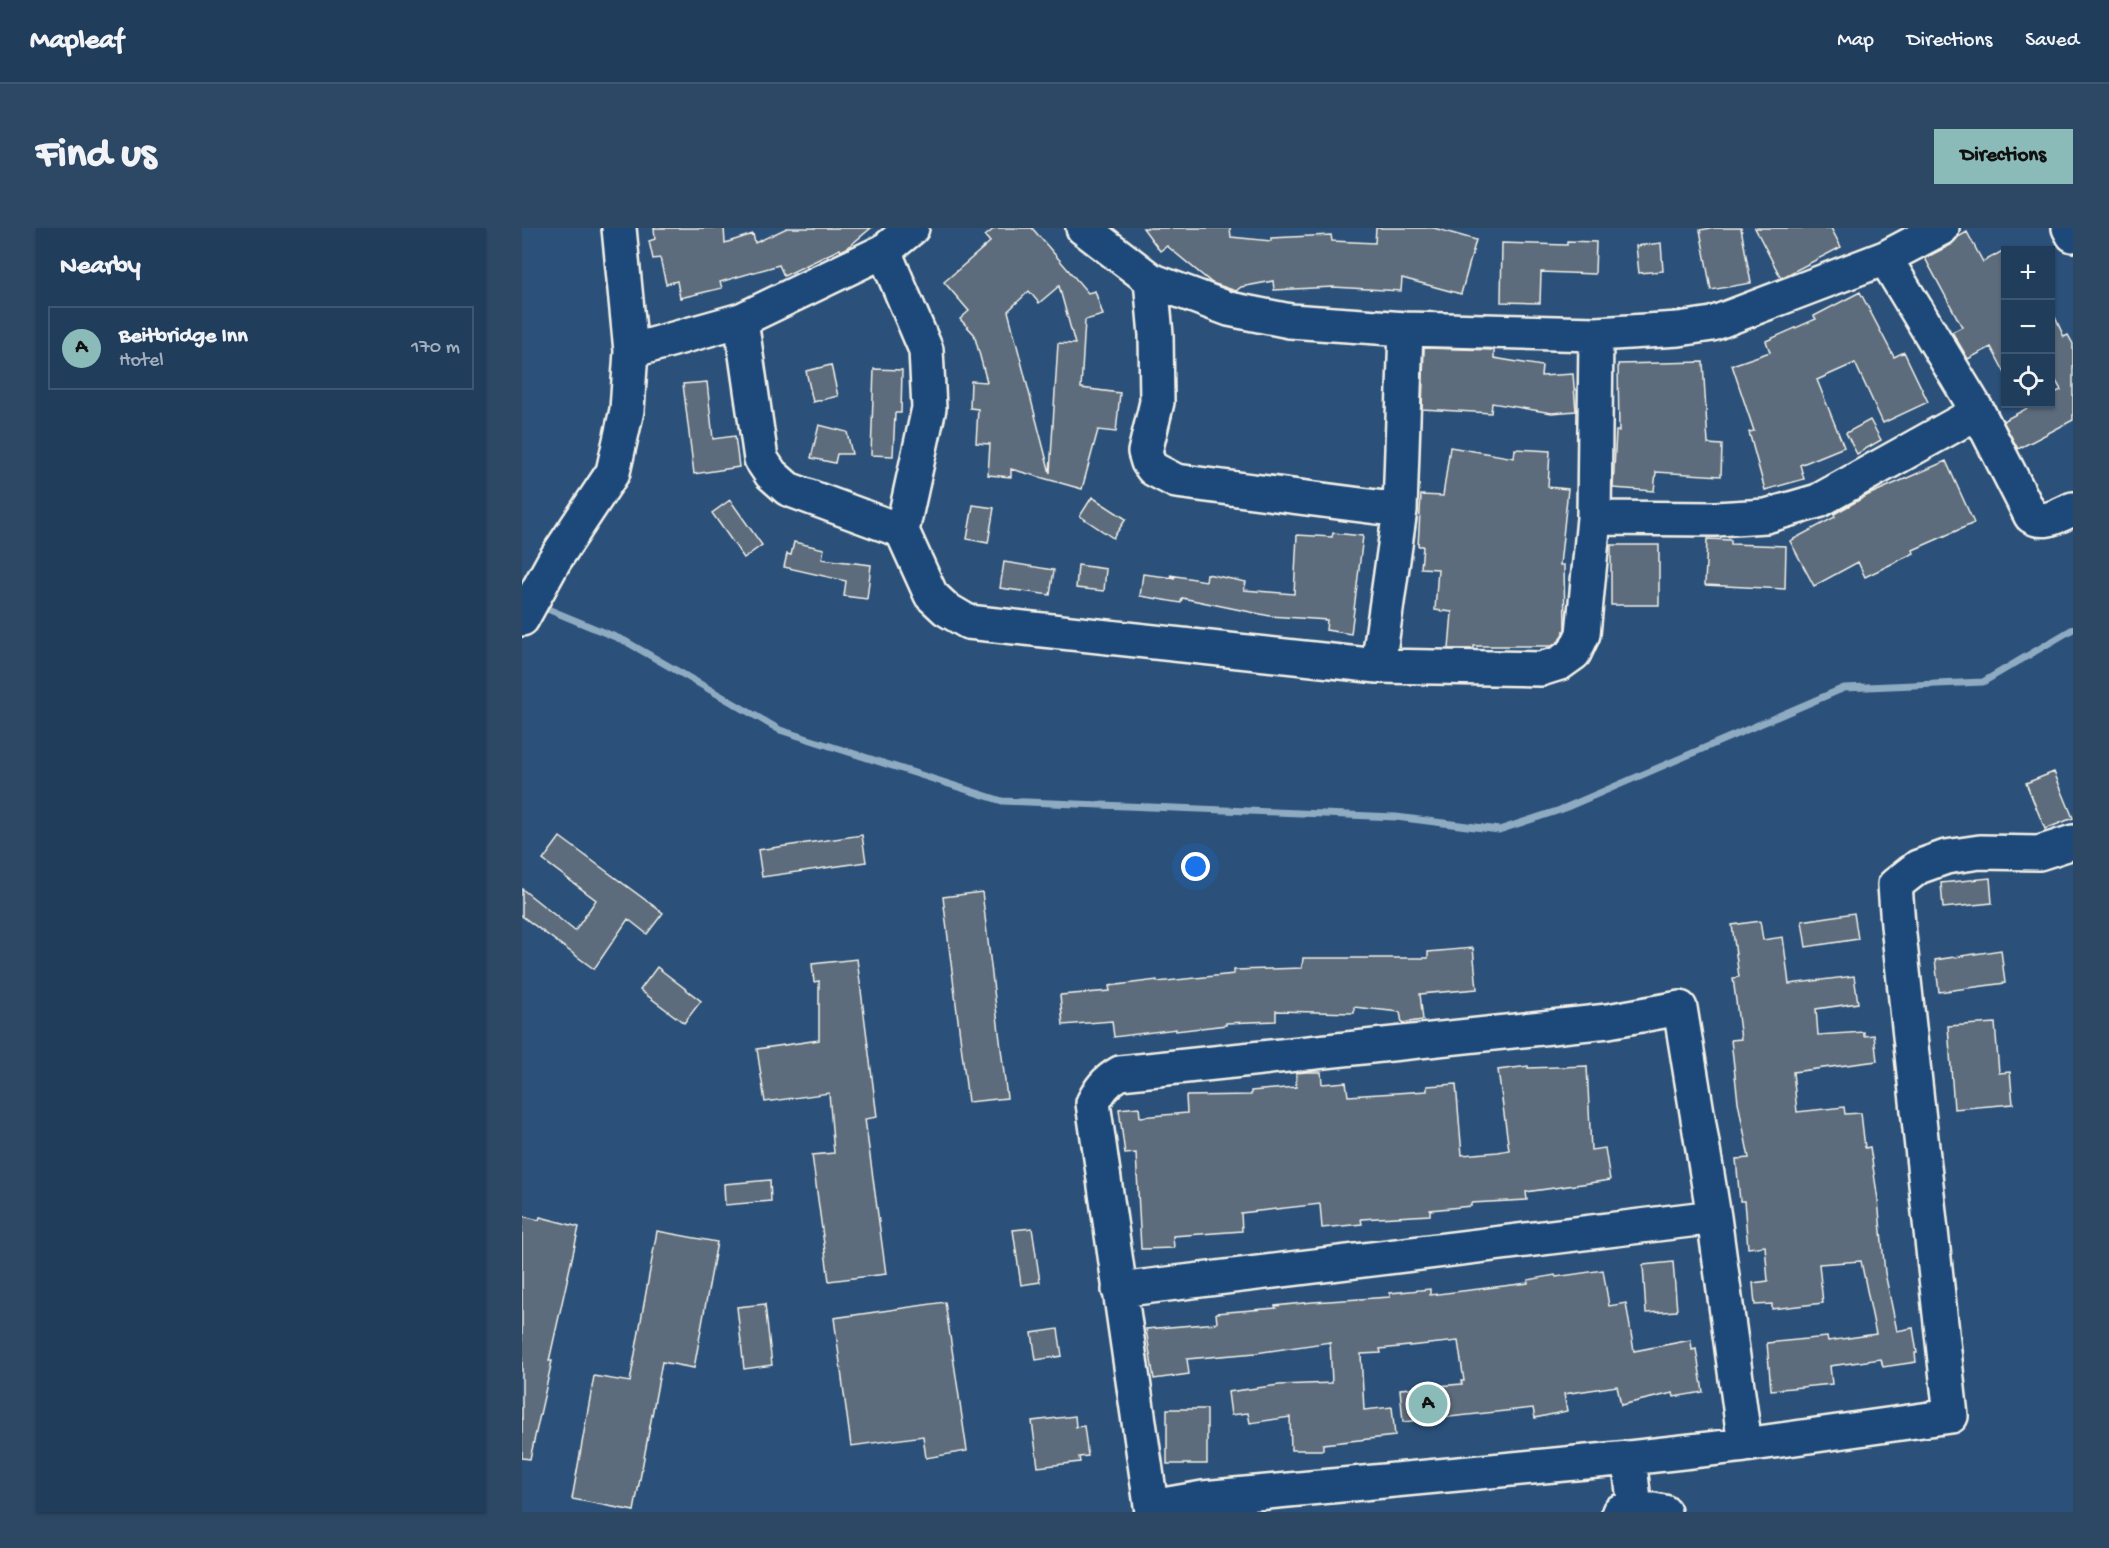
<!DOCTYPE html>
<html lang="en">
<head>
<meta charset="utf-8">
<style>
	:root { --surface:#203d5c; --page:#2d4865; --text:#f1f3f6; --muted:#a2aebb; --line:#3d5672; --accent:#8bbbb9 }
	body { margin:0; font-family:"Gochi Hand",sans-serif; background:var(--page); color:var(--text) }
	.controls { position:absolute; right:18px; top:18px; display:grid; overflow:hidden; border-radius:0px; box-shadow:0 2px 4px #0004 }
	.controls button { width:54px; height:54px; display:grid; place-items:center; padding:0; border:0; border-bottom:2px solid var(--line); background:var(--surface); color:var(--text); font:30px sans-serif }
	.you { position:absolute; left:674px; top:639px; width:21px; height:21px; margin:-15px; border:4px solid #fff; border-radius:50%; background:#1a73e8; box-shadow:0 0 0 9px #1a73e833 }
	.badge { display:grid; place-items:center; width:39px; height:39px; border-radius:50%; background:var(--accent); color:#111; font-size:20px; font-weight:700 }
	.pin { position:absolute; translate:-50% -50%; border:3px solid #fff; box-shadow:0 2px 6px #0006 }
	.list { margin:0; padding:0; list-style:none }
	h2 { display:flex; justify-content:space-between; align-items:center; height:78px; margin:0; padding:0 24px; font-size:26px }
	h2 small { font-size:20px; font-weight:400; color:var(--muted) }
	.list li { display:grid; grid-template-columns:39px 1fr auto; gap:18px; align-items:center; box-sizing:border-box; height:84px; margin:0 12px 12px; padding:0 12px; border:2px solid var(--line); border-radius:0px }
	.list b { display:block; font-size:22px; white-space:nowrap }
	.list p { margin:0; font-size:20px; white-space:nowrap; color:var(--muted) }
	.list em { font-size:20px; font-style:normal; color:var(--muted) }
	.icon { flex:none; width:33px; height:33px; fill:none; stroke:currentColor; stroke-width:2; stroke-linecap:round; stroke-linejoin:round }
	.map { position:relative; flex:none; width:1551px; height:1284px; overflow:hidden; border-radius:0px }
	header { display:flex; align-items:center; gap:36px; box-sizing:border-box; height:84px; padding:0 30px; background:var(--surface); border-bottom:2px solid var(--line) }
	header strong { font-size:28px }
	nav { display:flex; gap:33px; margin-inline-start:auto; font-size:21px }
	.intro { display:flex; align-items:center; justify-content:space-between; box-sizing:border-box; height:144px; padding:0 36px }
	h1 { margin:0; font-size:42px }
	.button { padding:15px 27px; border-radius:0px; background:var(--accent); color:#111; font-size:21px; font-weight:700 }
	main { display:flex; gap:36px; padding:0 36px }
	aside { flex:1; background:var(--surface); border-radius:0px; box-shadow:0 2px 4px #0004 }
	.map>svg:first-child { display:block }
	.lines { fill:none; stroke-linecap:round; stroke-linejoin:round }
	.stream { stroke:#8fabc2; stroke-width:7 }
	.building { fill:#5d6c7c; stroke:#f4f1e8; stroke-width:1.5; fill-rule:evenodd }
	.minor-casing { stroke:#f4f1e8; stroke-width:38 }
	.minor { stroke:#1f4a7a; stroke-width:33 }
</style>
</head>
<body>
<header>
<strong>Mapleaf</strong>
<nav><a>Map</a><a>Directions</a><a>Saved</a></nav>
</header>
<div class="intro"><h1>Find us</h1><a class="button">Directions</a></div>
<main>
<aside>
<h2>Nearby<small></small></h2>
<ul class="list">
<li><span class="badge">A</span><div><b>Beitbridge Inn</b><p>Hotel</p></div><em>170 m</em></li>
</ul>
</aside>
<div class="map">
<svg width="1551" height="1284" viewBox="0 0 1551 1284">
	<rect width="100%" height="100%" fill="#2b517a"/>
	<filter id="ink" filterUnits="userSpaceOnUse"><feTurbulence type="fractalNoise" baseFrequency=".0167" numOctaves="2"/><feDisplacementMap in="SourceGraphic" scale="12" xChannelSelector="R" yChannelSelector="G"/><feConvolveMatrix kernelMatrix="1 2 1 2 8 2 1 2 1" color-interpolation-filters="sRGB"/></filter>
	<g filter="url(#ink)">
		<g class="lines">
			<path class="stream" d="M 16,377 L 103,413 L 258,502 L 480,573 L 874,589 L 977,602 L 1038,582 L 1322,460 L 1461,454 L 1551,401"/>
		</g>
		<path class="building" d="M 132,0 L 202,0 L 203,15 L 231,6 L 233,15 L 265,0 L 349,0 L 325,20 L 319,23 L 318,21 L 262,48 L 257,37 L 198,54 L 200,60 L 158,70 L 155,53 L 144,56 L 138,30 L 131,31 L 127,13 L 133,11 Z
			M 473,0 L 510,0 L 566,65 L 573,63 L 581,87 L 563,92 L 559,160 L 598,165 L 594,204 L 576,202 L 560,261 L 489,241 L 489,249 L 466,247 L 468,216 L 454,215 L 456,181 L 448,180 L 449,153 L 465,154 L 452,106 L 438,91 L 447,83 L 422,54 L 468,14 L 463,8 ZM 537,58 L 553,116 L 536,115 L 528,245 L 486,83 L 507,63 L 517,75 Z
			M 621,0 L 708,0 L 709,9 L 749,13 L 749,10 L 809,7 L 810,13 L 853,15 L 854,0 L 912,0 L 954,12 L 939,66 L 880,50 L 879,63 L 811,59 L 752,62 L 751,53 L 719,59 L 714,63 L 690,55 L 645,18 L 638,23 Z
			M 1189,0 L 1219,0 L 1229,55 L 1189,62 L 1178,2 Z
			M 1233,0 L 1309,0 L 1319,19 L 1259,50 Z
			M 1445,4 L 1461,34 L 1484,21 L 1484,147 L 1469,119 L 1446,131 L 1430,104 L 1440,99 L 1403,30 L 1429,17 L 1436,9 Z
			M 1045,13 L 1074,14 L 1073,46 L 1019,44 L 1018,75 L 979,74 L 980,15 L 1045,17 Z
			M 1139,15 L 1141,43 L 1117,45 L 1114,18 Z
			M 1338,64 L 1372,129 L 1382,124 L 1406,174 L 1361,195 L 1333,135 L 1295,152 L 1322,219 L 1278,237 L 1282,251 L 1243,262 L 1227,204 L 1232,203 L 1210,137 L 1248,124 L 1244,113 L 1294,91 L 1292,88 Z
			M 1528,78 L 1542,109 L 1546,107 L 1551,116 L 1551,192 L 1496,221 L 1481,193 L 1513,176 L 1528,176 L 1528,167 L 1539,162 L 1528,142 Z
			M 902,120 L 972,122 L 972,130 L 1020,138 L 1019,148 L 1051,146 L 1054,183 L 1030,185 L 970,175 L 969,185 L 900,181 Z
			M 1181,134 L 1186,216 L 1200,217 L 1199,248 L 1134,244 L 1132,263 L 1091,260 L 1094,203 L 1097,203 L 1096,136 Z
			M 309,137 L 316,168 L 291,174 L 284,143 Z
			M 352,141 L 380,142 L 379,185 L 373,185 L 371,228 L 349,227 Z
			M 185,154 L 191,211 L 213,208 L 217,239 L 172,246 L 161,156 Z
			M 1348,192 L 1359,212 L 1335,226 L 1324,205 Z
			M 297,197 L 325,204 L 330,226 L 315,226 L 313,235 L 289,230 Z
			M 928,219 L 992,230 L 993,221 L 1028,223 L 1026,259 L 1046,261 L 1038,337 L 1042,337 L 1043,401 L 1037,413 L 1030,418 L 952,418 L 952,421 L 927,421 L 930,384 L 913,382 L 916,341 L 899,340 L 901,318 L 896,318 L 899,267 L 921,268 Z
			M 1424,233 L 1452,295 L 1391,322 L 1392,325 L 1343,349 L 1336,334 L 1292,358 L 1268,313 L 1313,289 L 1312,286 L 1346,267 Z
			M 570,269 L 604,291 L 591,310 L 558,288 Z
			M 208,272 L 240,317 L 222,330 L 190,285 Z
			M 451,277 L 472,280 L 466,315 L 445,311 Z
			M 811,305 L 841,308 L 829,406 L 804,402 L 805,392 L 748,388 L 660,370 L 659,375 L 618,368 L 621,346 L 653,350 L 648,347 L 684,353 L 685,346 L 724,354 L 722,362 L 772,366 L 775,307 L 810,309 Z
			M 1185,311 L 1209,312 L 1209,316 L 1264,318 L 1263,361 L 1183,357 Z
			M 272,314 L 302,321 L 300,331 L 349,337 L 345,371 L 322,368 L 324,353 L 262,339 L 265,326 L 269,327 Z
			M 1089,317 L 1137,317 L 1137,377 L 1089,377 Z
			M 482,334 L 532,342 L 528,367 L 478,360 Z
			M 556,337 L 584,341 L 582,363 L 554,360 Z
			M 1532,544 L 1551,590 L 1523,601 L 1504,555 Z
			M 340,607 L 344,634 L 240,649 L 236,622 Z
			M 38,609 L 141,685 L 125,706 L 106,691 L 72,741 L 0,688 L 0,661 L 53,703 L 74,672 L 21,632 Z
			M 1468,650 L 1470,675 L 1421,680 L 1419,655 Z
			M 460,664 L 485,870 L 446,874 L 421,669 Z
			M 1332,685 L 1336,711 L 1284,719 L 1280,693 Z
			M 1238,693 L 1241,712 L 1261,709 L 1267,756 L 1332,748 L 1336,775 L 1294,781 L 1296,807 L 1342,804 L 1342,808 L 1352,807 L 1355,833 L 1271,844 L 1275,884 L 1322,879 L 1323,886 L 1339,885 L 1343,920 L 1348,919 L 1356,972 L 1363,1045 L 1375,1103 L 1391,1100 L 1395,1125 L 1393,1125 L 1394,1134 L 1361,1139 L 1359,1131 L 1308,1138 L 1310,1156 L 1249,1162 L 1245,1115 L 1305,1109 L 1306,1113 L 1354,1106 L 1339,1033 L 1297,1036 L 1301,1075 L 1250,1081 L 1250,1076 L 1233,1077 L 1231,1055 L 1246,1053 L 1243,1018 L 1226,1020 L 1222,973 L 1218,973 L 1214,931 L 1227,930 L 1216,874 L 1209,812 L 1219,811 L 1211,750 L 1217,749 L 1210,697 Z
			M 951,720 L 955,761 L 898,766 L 901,792 L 880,795 L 878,784 L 832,779 L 832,785 L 754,783 L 754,793 L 704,795 L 704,797 L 654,803 L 654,801 L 592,809 L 590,793 L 541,797 L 538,767 L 588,763 L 587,758 L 635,752 L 635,754 L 712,746 L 712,742 L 780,740 L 781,730 L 906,730 L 906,724 Z
			M 1479,722 L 1483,755 L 1417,764 L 1413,732 Z
			M 335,731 L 355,889 L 343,891 L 364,1046 L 307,1053 L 290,927 L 312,925 L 307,865 L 243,874 L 235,821 L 297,812 L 297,753 L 292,754 L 290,736 Z
			M 135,739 L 179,773 L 162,795 L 118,762 Z
			M 1473,795 L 1477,845 L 1488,844 L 1491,876 L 1432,881 L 1426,798 Z
			M 1006,838 L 1006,840 L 1065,838 L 1069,922 L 1083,920 L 1088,952 L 1004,964 L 1005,972 L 949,975 L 949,978 L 908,982 L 908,987 L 839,991 L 840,996 L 800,1000 L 798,976 L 719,985 L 720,1003 L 651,1008 L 652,1020 L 619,1021 L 614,925 L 603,926 L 597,881 L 617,879 L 618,889 L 665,885 L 664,868 L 729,867 L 729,863 L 774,859 L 774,845 L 785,844 L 799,844 L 800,856 L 824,854 L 826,868 L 905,863 L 905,858 L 934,856 L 940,927 L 976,924 L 987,922 L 976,842 Z
			M 248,952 L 249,973 L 203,977 L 202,956 Z
			M 0,988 L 17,992 L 18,989 L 57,999 L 27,1133 L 30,1133 L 8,1231 L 0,1230 Z
			M 510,1000 L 518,1054 L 499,1057 L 491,1002 Z
			M 135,1003 L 195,1014 L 172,1140 L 140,1134 L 112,1283 L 50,1271 L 72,1148 L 108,1154 Z
			M 1151,1034 L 1155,1083 L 1124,1085 L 1121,1037 Z
			M 1081,1042 L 1087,1078 L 1104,1075 L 1112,1123 L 1169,1112 L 1170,1122 L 1174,1121 L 1181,1164 L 1152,1169 L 1151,1165 L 1099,1177 L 1095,1158 L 1042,1166 L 1045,1183 L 1013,1190 L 1011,1180 L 881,1194 L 878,1161 L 940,1156 L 939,1153 L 942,1153 L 936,1113 L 858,1121 L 859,1125 L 839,1126 L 842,1182 L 870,1179 L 873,1208 L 801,1216 L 801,1222 L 769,1222 L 768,1189 L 728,1195 L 726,1185 L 709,1187 L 706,1164 L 757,1157 L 810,1155 L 808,1114 L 734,1125 L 665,1131 L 667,1146 L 632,1151 L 624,1101 L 695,1095 L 694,1085 L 754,1080 L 753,1078 L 791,1074 L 868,1069 L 868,1065 L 908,1061 L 908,1067 L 1006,1055 L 1006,1052 L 1033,1047 L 1034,1049 Z
			M 423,1074 L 445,1223 L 404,1230 L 401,1208 L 329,1218 L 312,1090 Z
			M 243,1076 L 250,1137 L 222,1141 L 215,1079 Z
			M 536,1101 L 540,1128 L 514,1132 L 510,1105 Z
			M 645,1181 L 685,1181 L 685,1236 L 645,1236 Z
			M 553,1188 L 554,1199 L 562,1198 L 566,1228 L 557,1229 L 558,1234 L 516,1239 L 510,1193 Z"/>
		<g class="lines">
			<defs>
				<path id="minor" d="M 561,0 L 629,52 L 707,81 L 768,93 L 884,101 L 1074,106 L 1157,101 L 1190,96 L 1363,30 L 1420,0
					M 1547,0 L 1551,7
					M 362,23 L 404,122 L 407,180 L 380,303 L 409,367 L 424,381 L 446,394 L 856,438 L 878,282 L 884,101
					M 1363,30 L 1456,184 L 1509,288 C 1523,297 1537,287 1551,281
					M 629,52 L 634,107 L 635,174 L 623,224 L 626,234 L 631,241 L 654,253 L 878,282
					M 219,92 L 239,231 L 249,246 L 266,261 L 380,303
					M 109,123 L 219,92 L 362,23 L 390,0
					M 1072,290 L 1194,291 L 1244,288 L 1296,273 L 1456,184
					M 0,391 L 32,333 L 91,244 L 105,182 L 109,123 L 97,0
					M 856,438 L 1019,441 L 1038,435 L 1052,425 L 1061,406 L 1072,290 L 1074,106
					M 1192,989 L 1223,1217
					M 597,1062 L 1192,989 L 1158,780 L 1086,793 L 598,845 C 584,853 578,861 571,875 L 630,1284
					M 1107,1230 L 1113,1281
					M 630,1279 L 681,1270 L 1107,1230 L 1223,1217 L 1429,1188 L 1376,697 L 1373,657 L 1396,639 L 1424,629 L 1458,624 L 1517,625 L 1551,614
					M 1097,1284 C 1113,1280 1126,1280 1142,1284"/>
			</defs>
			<use href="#minor" class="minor-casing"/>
			<use href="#minor" class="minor"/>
		</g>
	</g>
</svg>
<div class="controls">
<button>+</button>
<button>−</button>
<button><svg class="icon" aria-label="locate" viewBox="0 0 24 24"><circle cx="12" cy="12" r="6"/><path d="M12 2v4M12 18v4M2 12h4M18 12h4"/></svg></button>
</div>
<div class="you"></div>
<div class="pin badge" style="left:906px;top:1176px">A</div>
</div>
</main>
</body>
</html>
